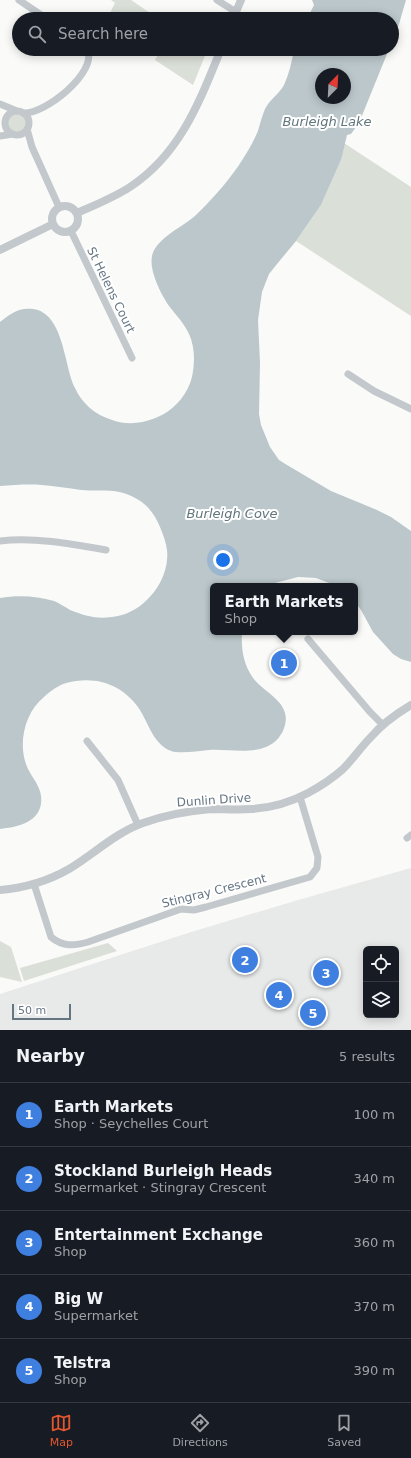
<!DOCTYPE html>
<html lang="en">
<head>
<meta charset="utf-8">
<style>
	:root { --surface:#171b24; --page:#20242c; --text:#f1f3f6; --muted:#9ea1a6; --line:#363941; --accent:#e4572e }
	body { margin:0; font-family:"DejaVu Sans",sans-serif; background:var(--page); color:var(--text) }
	.controls { position:absolute; right:12px; bottom:12px; display:grid; overflow:hidden; border-radius:6px; box-shadow:0 2px 10px #0003 }
	.controls button { width:36px; height:36px; display:grid; place-items:center; padding:0; border:0; border-bottom:1px solid var(--line); background:var(--surface); color:var(--text); font:20px sans-serif }
	.compass { position:absolute; left:315px; top:68px; width:36px; height:36px; border-radius:50%; background:var(--surface); box-shadow:0 2px 10px #0003; rotate:24deg }
	.scale { position:absolute; left:12px; bottom:10px; width:59px; box-sizing:border-box; padding-left:4px; border:2px solid #657683; border-top:0; font-size:11px; line-height:14px; white-space:nowrap; color:#657683; -webkit-text-stroke:3px #fff; paint-order:stroke }
	.you { position:absolute; left:223px; top:560px; width:14px; height:14px; margin:-10px; border:3px solid #fff; border-radius:50%; background:#1a73e8; box-shadow:0 0 0 6px #1a73e833 }
	.badge { display:grid; place-items:center; width:26px; height:26px; border-radius:50%; background:var(--accent); color:#fff; font-size:13px; font-weight:700 }
	.pin { position:absolute; translate:-50% -50%; border:2px solid #fff; box-shadow:0 1px 4px #0006 }
	.popup { position:absolute; left:210px; top:583px; width:148px; height:52px; box-sizing:border-box; display:grid; place-content:center; border-radius:6px; background:var(--surface); filter:drop-shadow(0 1px 3px #0005); font-size:13px; white-space:nowrap; color:var(--muted) }
	.popup b { font-size:15px; color:var(--text) }
	.popup::after { content:''; position:absolute; left:50%; top:100%; margin-left:-8px; border:8px solid transparent; border-top-color:var(--surface) }
	.list { margin:0; padding:0; list-style:none }
	h2 { display:flex; justify-content:space-between; align-items:center; height:52px; margin:0; padding:0 16px; font-size:17px }
	h2 small { font-size:13px; font-weight:400; color:var(--muted) }
	.list li { display:grid; grid-template-columns:26px 1fr auto; gap:12px; align-items:center; box-sizing:border-box; height:64px; padding:0 16px; border-top:1px solid var(--line) }
	.list b { display:block; font-size:15px; white-space:nowrap }
	.list p { margin:0; font-size:13px; white-space:nowrap; color:var(--muted) }
	.list em { font-size:13px; font-style:normal; color:var(--muted) }
	.icon { flex:none; width:22px; height:22px; fill:none; stroke:currentColor; stroke-width:2; stroke-linecap:round; stroke-linejoin:round }
	.map { position:relative; flex:none; width:411px; height:1030px; overflow:hidden }
	.search { position:absolute; background:var(--surface); box-shadow:0 2px 10px #0003; left:12px; right:12px; top:12px; height:44px; display:flex; align-items:center; gap:10px; box-sizing:border-box; padding:0 14px; border-radius:22px; color:var(--muted); font-size:15px }
	.sheet { height:372px; background:var(--surface) }
	nav { display:flex; justify-content:space-around; align-items:center; box-sizing:border-box; height:56px; border-top:1px solid var(--line); background:var(--surface); font-size:11px; color:var(--muted) }
	nav a { display:grid; justify-items:center; gap:2px }
	nav .on { color:var(--accent) }
	.map>svg:first-child { display:block }
	.built { fill:#e8e9e9; fill-rule:evenodd }
	.green { fill:#dadfd7 }
	.water { fill:#bbc7cb; fill-rule:evenodd }
	.lines { fill:none; stroke-linecap:round; stroke-linejoin:round }
	.minor { stroke:#c3c8cc; stroke-width:7 }
	.tertiary { stroke:#c3c8cc; stroke-width:8 }
	.labels { text-anchor:middle; stroke-width:4; stroke-linejoin:round; paint-order:stroke }
	.street-label { font-size:12px; fill:#657683; stroke:#fff }
	.water-label { font-size:13px; font-style:italic; fill:#60757c; stroke:#fff }
</style>
</head>
<body>
<div class="map">
<svg width="411" height="1030" viewBox="0 0 411 1030">
	<rect width="100%" height="100%" fill="#fafaf8"/>
	<path class="built" d="M 411,868 L 411,1030 L 0,1030 L 0,994 L 188,933 L 298,900 ZM 366,949 L 396,949 L 396,1015 L 366,1015 Z"/>
	<path class="green" d="M 111,0 L 131,0 L 159,19 L 141,19 L 134,14 L 129,19 L 107,19 L 115,3 Z
		M 161,49 L 204,49 L 207,51 L 193,85 L 155,60 Z
		M8 123a9 9 0 1 1 18 0a9 9 0 1 1-18 0Z
		M 344,143 L 411,187 L 411,316 L 296,241 L 321,205 L 341,160 Z
		M 0,941 L 11,947 L 22,982 L 0,977 Z
		M 108,943 L 117,951 L 24,981 L 20,968 Z"/>
	<path class="water" d="M 312,0 L 406,0 L 399,24 L 392,42 L 392,19 L 307,19 L 314,5 Z
		M 294,49 L 389,49 L 359,123 L 351,134 L 347,135 L 341,160 L 321,205 L 296,241 L 277,264 L 269,274 L 262,292 L 258,320 L 260,363 L 259,414 L 261,425 L 270,447 L 279,460 L 287,465 L 331,491 L 377,510 L 391,517 L 411,531 L 411,662 L 401,659 L 393,654 L 373,632 L 361,610 L 355,602 L 355,586 L 337,586 L 316,578 L 298,577 L 275,583 L 271,586 L 213,586 L 213,632 L 242,632 C 241,648 243,664 253,678 C 264,693 291,702 285,725 C 283,734 276,743 266,747 C 249,754 227,749 209,750 C 198,751 187,753 176,752 C 173,752 168,750 165,748 C 152,739 148,723 140,710 C 126,688 102,677 76,681 C 70,682 64,683 59,686 C 53,689 48,693 44,697 C 24,713 17,746 28,769 C 32,777 40,786 41,796 C 44,821 19,827 0,829 L 0,598 C 18,595 37,596 54,601 C 59,603 65,607 70,610 C 90,618 102,620 122,615 C 149,607 170,577 167,550 C 166,542 163,534 160,527 C 155,515 148,505 137,499 C 116,487 104,492 81,490 C 68,488 55,486 42,485 C 28,484 14,485 0,486 L 0,322 C 10,314 19,307 33,309 C 64,313 64,366 75,388 C 82,404 96,415 112,420 C 129,426 146,423 162,415 C 176,408 188,393 192,377 C 195,362 195,347 189,334 C 184,323 176,315 169,306 C 161,294 149,271 152,256 C 156,238 183,227 196,215 C 203,208 210,201 217,193 C 233,175 248,154 258,131 C 260,124 262,116 265,109 C 270,99 279,94 284,85 C 289,74 292,61 294,49 ZM 321,74 L 345,74 L 345,98 L 321,98 Z"/>
	<g class="lines">
		<path class="minor" d="M 19,0 L 47,19
			M 217,0 L 236,12
			M 0,104 L 17,111
			M5 123a12 12 0 1 1 24 0a12 12 0 1 1-24 0Z
			M 23,113 C 44,115 99,72 87,49
			M 27,129 L 32,147 L 59,207
			M 0,136 L 13,134
			M 71,231 L 132,358
			M 348,374 L 374,391 L 411,409
			M 0,541 C 34,537 72,544 106,550
			M 308,639 L 370,712 L 383,725
			M 87,741 L 118,780 L 138,825
			M 407,838 L 411,835
			M 34,884 L 51,937 C 63,947 74,946 88,942 L 181,909 L 194,910 L 206,907 L 310,877 L 317,868 L 318,857 L 300,797"/>
		<path class="tertiary" d="M 233,19 L 241,0
			M52 219a13 13 0 1 1 26 0a13 13 0 1 1-26 0Z
			M 77,213 C 95,205 113,198 130,187 C 180,154 199,103 221,49
			M 0,250 L 53,224
			M 0,890 C 24,888 48,881 69,869 C 94,854 115,833 143,823 C 165,815 188,811 211,809 C 224,809 238,810 251,809 C 270,808 291,802 308,793 C 321,786 333,778 343,769 C 353,759 361,747 371,737 C 382,724 396,714 411,705"/>
	</g>
	<g class="labels">
		<g class="street-label">
			<text transform="translate(111 290) rotate(64)" y="4">St Helens Court</text>
			<text transform="translate(214 800) rotate(-4)" y="4">Dunlin Drive</text>
			<text transform="translate(214 891) rotate(-14)" y="4">Stingray Crescent</text>
		</g>
		<g class="water-label">
			<text x="327" y="126">Burleigh Lake</text>
			<text x="232" y="518">Burleigh Cove</text>
		</g>
	</g>
</svg>
<div class="controls">
<button><svg class="icon" aria-label="locate" viewBox="0 0 24 24"><circle cx="12" cy="12" r="6"/><path d="M12 2v4M12 18v4M2 12h4M18 12h4"/></svg></button>
<button><svg class="icon" aria-label="layers" viewBox="0 0 24 24"><path d="M12 4l9 5-9 5-9-5zM3 14l9 5 9-5"/></svg></button>
</div>
<svg class="compass" viewBox="-18 -18 36 36"><path d="M0-13l5 13h-10z" fill="#e53935"/><path d="M0 13l5-13h-10z" fill="#9ea1a6"/></svg>
<div class="scale">50 m</div>
<div class="you"></div>
<div class="pin badge" style="left:284px;top:663px;background:#3f7fe0">1</div>
<div class="popup"><b>Earth Markets</b>Shop</div>
<div class="pin badge" style="left:245px;top:960px;background:#3f7fe0">2</div>
<div class="pin badge" style="left:326px;top:973px;background:#3f7fe0">3</div>
<div class="pin badge" style="left:279px;top:995px;background:#3f7fe0">4</div>
<div class="pin badge" style="left:313px;top:1013px;background:#3f7fe0">5</div>
<div class="search"><svg class="icon" aria-label="search" viewBox="0 0 24 24"><circle cx="10" cy="10" r="6"/><path d="M15 15l6 6"/></svg>Search here</div>
</div>
<section class="sheet">
<h2>Nearby<small>5 results</small></h2>
<ul class="list">
<li><span class="badge" style="background:#3f7fe0">1</span><div><b>Earth Markets</b><p>Shop · Seychelles Court</p></div><em>100 m</em></li>
<li><span class="badge" style="background:#3f7fe0">2</span><div><b>Stockland Burleigh Heads</b><p>Supermarket · Stingray Crescent</p></div><em>340 m</em></li>
<li><span class="badge" style="background:#3f7fe0">3</span><div><b>Entertainment Exchange</b><p>Shop</p></div><em>360 m</em></li>
<li><span class="badge" style="background:#3f7fe0">4</span><div><b>Big W</b><p>Supermarket</p></div><em>370 m</em></li>
<li><span class="badge" style="background:#3f7fe0">5</span><div><b>Telstra</b><p>Shop</p></div><em>390 m</em></li>
</ul>
</section>
<nav>
<a class="on"><svg class="icon" aria-label="map" viewBox="0 0 24 24"><path d="M3 6l6-2 6 2 6-2v14l-6 2-6-2-6 2zM9 4v14M15 6v14"/></svg>Map</a>
<a><svg class="icon" aria-label="directions" viewBox="0 0 24 24"><path d="M12 3l9 9-9 9-9-9zM9 14v-3h6M13 9l2 2-2 2"/></svg>Directions</a>
<a><svg class="icon" aria-label="saved" viewBox="0 0 24 24"><path d="M7 4h10v16l-5-4-5 4z"/></svg>Saved</a>
</nav>
</body>
</html>
